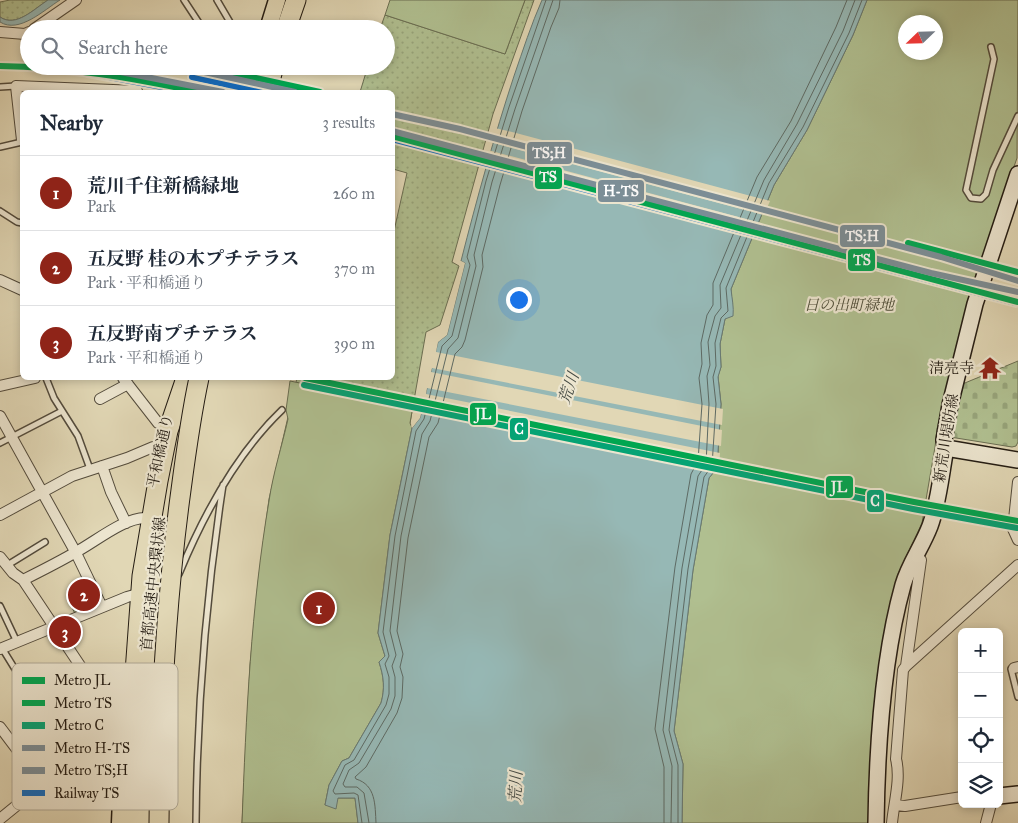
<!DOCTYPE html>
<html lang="en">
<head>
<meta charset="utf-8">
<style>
	:root { --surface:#fff; --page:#f2f2f3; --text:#1f2937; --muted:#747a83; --line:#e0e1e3; --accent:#8f2418 }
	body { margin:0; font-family:"IM FELL Great Primer","Noto Serif JP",serif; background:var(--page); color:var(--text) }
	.controls { position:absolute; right:15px; bottom:15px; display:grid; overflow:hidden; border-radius:8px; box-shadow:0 2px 8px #0003 }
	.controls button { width:45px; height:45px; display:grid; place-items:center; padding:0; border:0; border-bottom:1px solid var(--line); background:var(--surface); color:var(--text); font:25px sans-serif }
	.compass { position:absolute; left:898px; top:15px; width:45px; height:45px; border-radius:50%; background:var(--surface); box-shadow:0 2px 8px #0003; rotate:247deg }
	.you { position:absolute; left:518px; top:299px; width:18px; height:18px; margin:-12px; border:4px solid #fff; border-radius:50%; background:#1a73e8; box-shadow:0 0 0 8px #1a73e833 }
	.badge { display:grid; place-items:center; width:32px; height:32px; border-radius:50%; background:var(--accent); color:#fff; font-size:16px; font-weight:700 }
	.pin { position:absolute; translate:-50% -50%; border:2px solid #fff; box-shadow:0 1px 5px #0006 }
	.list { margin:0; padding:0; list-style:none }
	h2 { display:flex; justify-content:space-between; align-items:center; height:65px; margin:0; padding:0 20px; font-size:21px }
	h2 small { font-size:16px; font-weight:400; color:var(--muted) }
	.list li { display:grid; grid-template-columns:32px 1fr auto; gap:15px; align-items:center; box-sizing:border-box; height:75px; padding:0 20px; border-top:1px solid var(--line) }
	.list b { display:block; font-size:19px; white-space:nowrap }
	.list p { margin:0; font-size:16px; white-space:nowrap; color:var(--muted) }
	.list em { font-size:16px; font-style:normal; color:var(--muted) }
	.icon { flex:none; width:28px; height:28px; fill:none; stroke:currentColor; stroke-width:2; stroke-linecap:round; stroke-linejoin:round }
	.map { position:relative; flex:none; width:1018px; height:823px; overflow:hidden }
	.search { position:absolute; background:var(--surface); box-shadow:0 2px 8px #0003; left:20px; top:20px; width:375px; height:55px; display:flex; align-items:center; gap:12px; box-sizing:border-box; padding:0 18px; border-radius:28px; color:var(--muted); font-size:19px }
	.panel { position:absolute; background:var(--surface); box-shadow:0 2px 8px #0003; left:20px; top:90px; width:375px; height:290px; border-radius:8px }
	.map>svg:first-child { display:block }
	.grass { fill:url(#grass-dots); stroke:#6a6e52 }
	.cemetery { fill:url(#cemetery-stones); stroke:#6a6e52 }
	.park { fill:#b0bf90; stroke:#6a6e52; fill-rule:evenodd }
	.water { fill:#96b8b5; stroke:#687a74 }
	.pier { fill:#e1d7b5 }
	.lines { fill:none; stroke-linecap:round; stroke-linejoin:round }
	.shore { stroke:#5d6a64; stroke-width:1 }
	.lane-casing { stroke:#534b3c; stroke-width:8 }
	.street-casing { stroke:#534b3c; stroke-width:12 }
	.secondary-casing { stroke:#241c13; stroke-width:18 }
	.primary-casing { stroke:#241c13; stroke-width:19 }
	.highway-casing { stroke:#241c13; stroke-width:21 }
	.lane { stroke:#ece5cf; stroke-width:5 }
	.street { stroke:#ece5cf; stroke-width:10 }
	.secondary { stroke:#ece5cf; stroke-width:15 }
	.primary { stroke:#e1d7b5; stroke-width:16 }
	.highway { stroke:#e1d7b5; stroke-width:19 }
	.highway-bridge-casing { stroke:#241c13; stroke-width:21; stroke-linecap:butt }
	.highway-bridge { stroke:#e1d7b5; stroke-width:19 }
	.rail-1-casing { stroke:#ece5cf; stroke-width:10 }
	.rail-1 { stroke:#0f6cc3; stroke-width:6 }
	.metro-1-casing { stroke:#ece5cf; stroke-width:10 }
	.metro-2-casing { stroke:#ece5cf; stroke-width:10 }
	.metro-3-casing { stroke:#ece5cf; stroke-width:10 }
	.metro-4-casing { stroke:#ece5cf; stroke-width:10 }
	.metro-5-casing { stroke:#ece5cf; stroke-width:10 }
	.metro-1 { stroke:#00a650; stroke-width:6 }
	.metro-2 { stroke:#00a651; stroke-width:6 }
	.metro-3 { stroke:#05a374; stroke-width:6 }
	.metro-4 { stroke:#7c8e97; stroke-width:6 }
	.metro-5 { stroke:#7c8e97; stroke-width:6 }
	.labels { text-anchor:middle; stroke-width:4.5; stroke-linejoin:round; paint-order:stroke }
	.park-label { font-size:15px; font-style:italic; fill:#4e4d38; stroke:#ece5cf }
	.poi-label { font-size:15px; fill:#241c13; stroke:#ece5cf; text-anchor:end }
	.street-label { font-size:15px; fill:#241c13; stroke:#ece5cf }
	.water-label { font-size:16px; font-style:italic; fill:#464b44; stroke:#ece5cf }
	.key { fill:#ece5cf; stroke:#b0a997; stroke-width:1 }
	.key-label { font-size:14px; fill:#241c13 }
	.line-badge { stroke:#ece5cf; stroke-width:2 }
	.badge-label { font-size:14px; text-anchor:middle; font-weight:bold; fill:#fff }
</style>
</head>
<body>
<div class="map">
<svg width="1018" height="823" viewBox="0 0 1018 823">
	<defs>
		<pattern id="grass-dots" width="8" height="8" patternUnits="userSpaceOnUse" patternTransform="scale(1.25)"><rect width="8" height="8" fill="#b0bf90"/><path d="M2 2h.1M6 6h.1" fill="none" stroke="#97a47b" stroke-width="1.8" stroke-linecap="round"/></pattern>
		<pattern id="cemetery-stones" width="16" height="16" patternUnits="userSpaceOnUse" patternTransform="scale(1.25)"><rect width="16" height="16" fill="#b0bf90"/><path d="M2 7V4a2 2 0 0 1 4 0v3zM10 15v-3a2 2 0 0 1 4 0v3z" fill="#97a47b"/></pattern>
	</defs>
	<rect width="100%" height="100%" fill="#e1d7b5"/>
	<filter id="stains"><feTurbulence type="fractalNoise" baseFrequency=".004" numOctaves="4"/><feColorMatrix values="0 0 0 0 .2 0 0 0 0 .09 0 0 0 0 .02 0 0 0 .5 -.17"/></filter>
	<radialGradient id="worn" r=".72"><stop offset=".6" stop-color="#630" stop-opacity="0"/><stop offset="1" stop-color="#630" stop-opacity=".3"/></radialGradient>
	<path class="grass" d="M 10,0 L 48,0 C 34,9 16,28 0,17 L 0,2 Z
		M 525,0 L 534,0 L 493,114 L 452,262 L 459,266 L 440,325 L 426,332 L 410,423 L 242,823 L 250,665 L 258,583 L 269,499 L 297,378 L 392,378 L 393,231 L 394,231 L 407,173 L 393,169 L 392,92 L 360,92 L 368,66 L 386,66 L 386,29 L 380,29 L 385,15 L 505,54 Z"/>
	<path class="cemetery" d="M 1018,361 L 1018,442 L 1016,446 L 1012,447 L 950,437 L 960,385 Z"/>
	<path class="park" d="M 390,0 L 525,0 L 505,54 L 385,15 Z
		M 867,0 L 1018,0 L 1017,158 L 969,295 L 937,429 L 935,447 L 922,523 L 898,574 L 893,600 L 870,777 L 868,823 L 682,823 L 683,764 L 674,731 L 693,570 L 709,478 L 717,468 L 721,404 L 718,376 L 721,367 L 720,344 L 725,319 L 732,304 L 731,289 L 774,185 L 807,130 L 853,35 ZM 906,22 L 936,22 L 936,52 L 906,52 Z
		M 290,381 L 413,406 L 410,423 L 412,428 L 390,535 L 378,633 L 385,656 L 379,662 C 384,677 385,689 381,703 L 349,758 L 342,761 L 329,785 L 325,805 L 338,798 L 355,798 L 358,823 L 242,823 C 246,716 251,607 269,501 C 273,473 282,446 288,419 L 286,410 Z
		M 88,580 L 100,605 L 76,616 L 71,605 L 76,602 L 71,588 Z"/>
	<path class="water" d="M 48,0 L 60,0 C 44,10 19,34 0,22 L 0,17 C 16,28 34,9 48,0 Z
		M 542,0 L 867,0 L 853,35 L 807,130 L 774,185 L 731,289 C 732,299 734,307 733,316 L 725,319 L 720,344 L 721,367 L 718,377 L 721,404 L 717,468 L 709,478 L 693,570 L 674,731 L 683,764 L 682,823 L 358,823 L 355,798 L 338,798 L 336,809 L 325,805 L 329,785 L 342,761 L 349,758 L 381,703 C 385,689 384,677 379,662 L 385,656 L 378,633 L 390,535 L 412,428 L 420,418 L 438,342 L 447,335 L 465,263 L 461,261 C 477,198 494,137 514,76 C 523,50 531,25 542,0 Z"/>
	<path class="pier" d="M 495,128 L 516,133 L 770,201 L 764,215 L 490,142 Z
		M 488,150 L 761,223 L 755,237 L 483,165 Z
		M 461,261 L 465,263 L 447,335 L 438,342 L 436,352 L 723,409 L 722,425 L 432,368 L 431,372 L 722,430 L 721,446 L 427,388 L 426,394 L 720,453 L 719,469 L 422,410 L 420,418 L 412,428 L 411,426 L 417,417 L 436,341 L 445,334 L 462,264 L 460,263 Z"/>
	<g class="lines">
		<path class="shore" d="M 362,823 L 358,795 L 354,793 L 335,794 L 333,791 L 345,765 L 354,760 L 386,705 L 389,694 L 389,677 L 385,664 L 389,656 L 383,632 L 395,536 L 416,431 L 424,419 L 442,346 L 452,336 L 470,265 L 467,257 L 486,181 L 509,107 L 546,0
			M 369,823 L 364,793 L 357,787 L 345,787 L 343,784 L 349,770 L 359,763 L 391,709 L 395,696 L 395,677 L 392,666 L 396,655 L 390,631 L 401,536 L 422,434 L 430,421 L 448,349 L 458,338 L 476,266 L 474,255 L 492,182 L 515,109 L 553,0
			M 376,823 C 375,805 376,785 356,779 L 355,777 L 366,767 L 397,713 L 402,698 L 403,677 L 400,667 L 403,654 L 397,631 L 408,538 L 429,437 L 438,423 L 455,354 L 462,347 L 465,340 L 483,267 L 482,255 L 500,185 L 522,111 L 551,27 L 559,8 L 560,0
			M 664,823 L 664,767 L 655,729 L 675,567 L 691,474 L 698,461 L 702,404 L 699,378 L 702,364 L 701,343 L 707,315 L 713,305 L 713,283 L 757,177 L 791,121 L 836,27 L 847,0
			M 671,823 L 672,766 L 663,730 L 682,568 L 698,476 L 706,464 L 709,404 L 707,376 L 710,365 L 708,342 L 715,316 L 721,308 L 720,285 L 764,180 L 797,124 L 843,31 L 855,0
			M 678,823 L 678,765 L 669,730 L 688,569 L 704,477 L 712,466 L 716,404 L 713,377 L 716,366 L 715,343 L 721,318 L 728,311 L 726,288 L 769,183 L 803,127 L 849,33 L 862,0"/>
		<defs>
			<path id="lane" d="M 184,0 L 203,29
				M 217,0 L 234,29
				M 991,47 L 994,59 L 966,190 L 971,198 L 981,199 L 986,194 L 993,170 L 1018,116
				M 0,87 L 16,86
				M 0,147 L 22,142
				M 0,211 L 17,222 L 22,223
				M 46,378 L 54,398 L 78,436 L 90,469
				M 0,443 L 62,411
				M 6,566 L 45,542
				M 179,574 C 203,516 236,454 282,410
				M 0,606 L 17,642
				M 2,648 L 50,726 L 16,747
				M 1013,669 L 1011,669 L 1018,697
				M 196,823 C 197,710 206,596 223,485"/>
			<path id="street" d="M 34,29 L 76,0
				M 0,32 L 25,34 L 29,32
				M 22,140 L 16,86 L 137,91
				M 0,280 L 22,290
				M 123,378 L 158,423 L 165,426
				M 0,386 L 35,378
				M 100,399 L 128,384
				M 0,416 L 76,553 L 102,607
				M 102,466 L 111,492 L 126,523
				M 1018,482 L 1013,529 L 1018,540
				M 0,515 L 72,476 L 127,458 L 153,447 L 160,449
				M 0,557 L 13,573 L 23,580 L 109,709 L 124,708
				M 23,580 C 41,571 59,562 76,552 C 95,542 125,517 146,518
				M 0,649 L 127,597 L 134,595
				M 906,666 L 921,560 L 916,555
				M 1014,668 L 1018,667
				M 0,727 L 43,784
				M 895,805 L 905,806 L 962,797
				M 0,819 L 43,784 L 72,773 L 113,753 L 122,753
				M 892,823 C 894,802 901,779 896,759 L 903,670 L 906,666 L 1018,565
				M 986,823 L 991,804"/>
			<path id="secondary" d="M 946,448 L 1018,460
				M 999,796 L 1018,794
				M 876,823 C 877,748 883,657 903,585 C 909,564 922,547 930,526 C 939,502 941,474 946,448 L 944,440 L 950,405 L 975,304 L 1018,174"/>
			<path id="primary" d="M 268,29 L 277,0
				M 249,92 L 256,66
				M 148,719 L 152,660 L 163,570
				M 120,823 L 122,775"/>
			<path id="highway" d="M 286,29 L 296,0
				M 267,92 L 274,66
				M 130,823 L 132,714 L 142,576 L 158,481 L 168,431 L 186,378
				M 148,823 L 151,706"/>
		</defs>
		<use href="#lane" class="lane-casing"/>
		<use href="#street" class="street-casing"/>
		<use href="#secondary" class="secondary-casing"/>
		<use href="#primary" class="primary-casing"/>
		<use href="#highway" class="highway-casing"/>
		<use href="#lane" class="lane"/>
		<use href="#street" class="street"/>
		<use href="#secondary" class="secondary"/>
		<use href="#primary" class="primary"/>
		<use href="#highway" class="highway"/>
		<defs>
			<path id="highway-bridge" d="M 159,823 C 160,712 166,600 181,490 C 186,452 191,415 199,378"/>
		</defs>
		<use href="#highway-bridge" class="highway-bridge-casing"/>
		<use href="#highway-bridge" class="highway-bridge"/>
		<defs>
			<path id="rail-1" d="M 88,73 L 188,92
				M 192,77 L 262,92
				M 392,139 L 1016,303"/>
		</defs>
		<use href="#rail-1" class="rail-1-casing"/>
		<use href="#rail-1" class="rail-1"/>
		<defs>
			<path id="metro-1" d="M 305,378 L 914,502 L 1018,521"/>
			<path id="metro-2" d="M 0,66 C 67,67 132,78 198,92
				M 202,66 L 320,92
				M 392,136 L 1018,302
				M 908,243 L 1018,272"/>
			<path id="metro-3" d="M 304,385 L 913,509 L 1017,528"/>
			<path id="metro-4" d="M 90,66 L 223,92
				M 392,131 L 931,273 L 1018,292"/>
			<path id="metro-5" d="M 177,66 L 295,92
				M 392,114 L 460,129 L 941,257 L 1018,281"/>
		</defs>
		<use href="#metro-1" class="metro-1-casing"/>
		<use href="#metro-2" class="metro-2-casing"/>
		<use href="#metro-3" class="metro-3-casing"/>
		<use href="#metro-4" class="metro-4-casing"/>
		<use href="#metro-5" class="metro-5-casing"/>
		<use href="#metro-1" class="metro-1"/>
		<use href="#metro-2" class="metro-2"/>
		<use href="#metro-3" class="metro-3"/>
		<use href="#metro-4" class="metro-4"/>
		<use href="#metro-5" class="metro-5"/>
	</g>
	<defs>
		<symbol id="temple-bare" viewBox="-9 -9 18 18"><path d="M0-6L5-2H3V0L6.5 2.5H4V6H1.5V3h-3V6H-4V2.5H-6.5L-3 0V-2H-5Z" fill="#8f2418" stroke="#ece5cf" stroke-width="2.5" paint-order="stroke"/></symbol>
	</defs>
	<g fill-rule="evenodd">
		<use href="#temple-bare" x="974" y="352" width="32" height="32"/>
	</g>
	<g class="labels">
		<g class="park-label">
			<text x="849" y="310">日の出町緑地</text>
		</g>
		<g class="poi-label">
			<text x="974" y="373">清亮寺</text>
		</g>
		<g class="street-label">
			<text transform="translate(946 438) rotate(-81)" y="5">新荒川堤防線</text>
			<text transform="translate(160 451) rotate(-78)" y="5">平和橋通り</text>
			<text transform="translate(153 584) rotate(-84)" y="5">首都高速中央環状線</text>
		</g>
		<g class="water-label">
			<text transform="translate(568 388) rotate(-71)" y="6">荒川</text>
			<text transform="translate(515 787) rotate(-87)" y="6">荒川</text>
		</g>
	</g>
	<rect x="12" y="663" width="166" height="147" rx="8" class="key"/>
	<rect x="22" y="677" width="23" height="7" fill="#00a650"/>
	<rect x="22" y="700" width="23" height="6" fill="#00a651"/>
	<rect x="22" y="722" width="23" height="7" fill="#05a374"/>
	<rect x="22" y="745" width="23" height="6" fill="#7c8e97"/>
	<rect x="22" y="767" width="23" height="7" fill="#7c8e97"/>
	<rect x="22" y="790" width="23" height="6" fill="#0f6cc3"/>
	<g class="key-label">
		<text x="54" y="685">Metro JL</text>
		<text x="54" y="708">Metro TS</text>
		<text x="54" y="730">Metro C</text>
		<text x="54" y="753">Metro H-TS</text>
		<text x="54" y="775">Metro TS;H</text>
		<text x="54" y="798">Railway TS</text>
	</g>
	<g class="line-badge">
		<rect x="526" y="141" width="47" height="24" rx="5" fill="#7c8e97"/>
		<rect x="534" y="166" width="29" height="24" rx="5" fill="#00a651"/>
		<rect x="597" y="179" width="48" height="24" rx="5" fill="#7c8e97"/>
		<rect x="839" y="224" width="47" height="24" rx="5" fill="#7c8e97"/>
		<rect x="847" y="248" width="29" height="24" rx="5" fill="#00a651"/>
		<rect x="469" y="402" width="28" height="24" rx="5" fill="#00a650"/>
		<rect x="509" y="417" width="20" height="24" rx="5" fill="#05a374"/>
		<rect x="825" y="475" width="29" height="24" rx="5" fill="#00a650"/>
		<rect x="866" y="489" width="19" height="24" rx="5" fill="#05a374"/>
	</g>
	<g class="badge-label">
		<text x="549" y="158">TS;H</text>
		<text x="548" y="182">TS</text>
		<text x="621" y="196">H-TS</text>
		<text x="862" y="241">TS;H</text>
		<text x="862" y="265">TS</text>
		<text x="483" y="419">JL</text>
		<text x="519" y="434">C</text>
		<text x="839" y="492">JL</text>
		<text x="875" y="506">C</text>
	</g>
	<rect width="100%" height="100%" filter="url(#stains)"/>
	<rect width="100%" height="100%" fill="url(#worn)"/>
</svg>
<div class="controls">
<button>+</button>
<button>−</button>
<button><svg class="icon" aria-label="locate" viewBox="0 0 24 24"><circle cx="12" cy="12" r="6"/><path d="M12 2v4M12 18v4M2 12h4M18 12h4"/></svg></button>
<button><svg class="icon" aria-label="layers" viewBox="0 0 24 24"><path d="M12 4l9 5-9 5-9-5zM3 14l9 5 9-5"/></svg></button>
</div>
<svg class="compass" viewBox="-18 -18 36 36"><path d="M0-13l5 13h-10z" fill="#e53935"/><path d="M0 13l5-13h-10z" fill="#747a83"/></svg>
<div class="you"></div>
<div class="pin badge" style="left:319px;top:608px">1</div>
<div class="pin badge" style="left:84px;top:595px">2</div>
<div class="pin badge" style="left:65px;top:632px">3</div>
<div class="search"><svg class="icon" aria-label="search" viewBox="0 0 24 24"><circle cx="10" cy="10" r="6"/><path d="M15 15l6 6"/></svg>Search here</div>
<section class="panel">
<h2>Nearby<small>3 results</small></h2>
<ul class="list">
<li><span class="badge">1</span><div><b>荒川千住新橋緑地</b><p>Park</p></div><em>260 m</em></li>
<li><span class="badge">2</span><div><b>五反野 桂の木プチテラス</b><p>Park · 平和橋通り</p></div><em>370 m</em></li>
<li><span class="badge">3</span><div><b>五反野南プチテラス</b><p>Park · 平和橋通り</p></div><em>390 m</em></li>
</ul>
</section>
</div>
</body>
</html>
